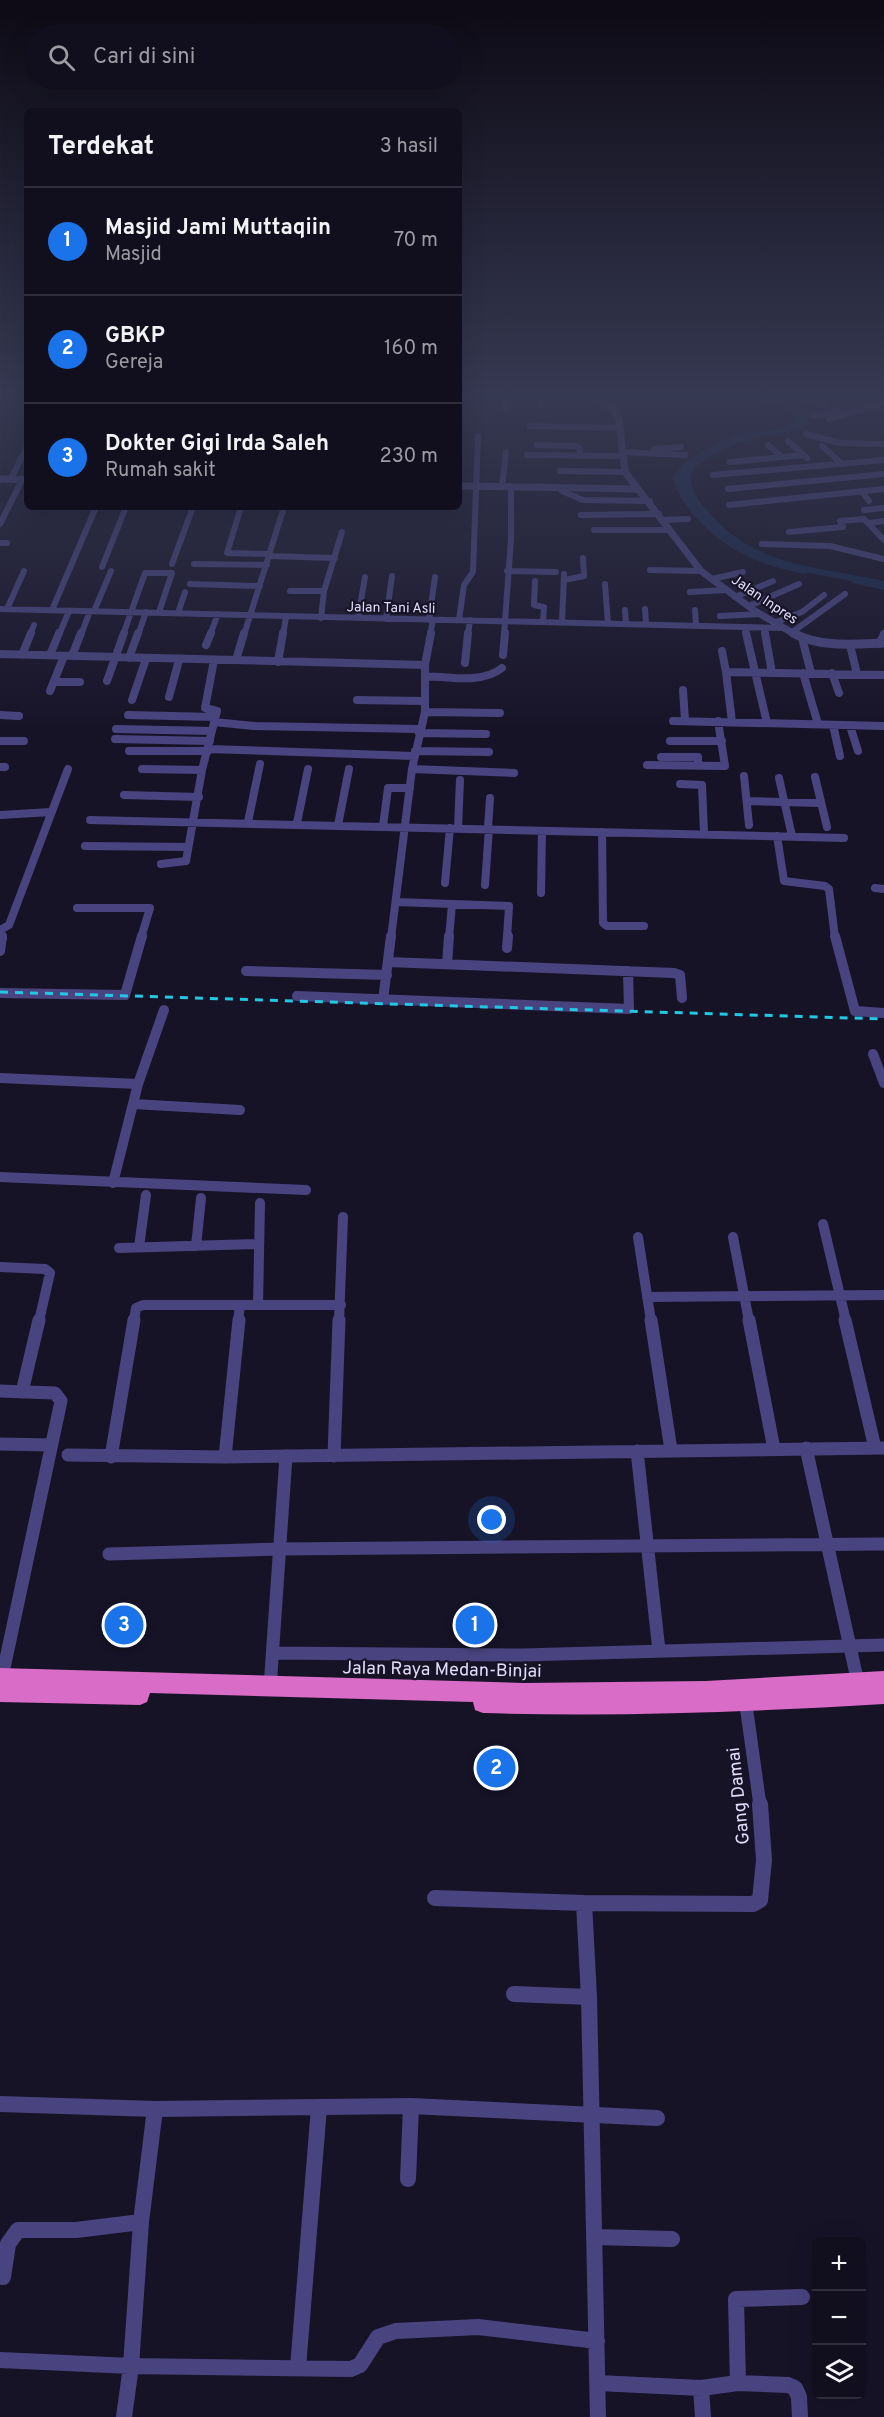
<!DOCTYPE html>
<html lang="id">
<head>
<meta charset="utf-8">
<style>
	:root { --surface:#110e1d; --page:#1e1c2a; --text:#f1f3f6; --muted:#9c9ca4; --line:#302e3b; --accent:#1a73e8 }
	body { margin:0; font-family:Overpass,sans-serif; background:var(--page); color:var(--text) }
	.controls { position:absolute; right:18px; bottom:18px; display:grid; overflow:hidden; border-radius:9px; box-shadow:0 6px 24px #0002 }
	.controls button { width:54px; height:54px; display:grid; place-items:center; padding:0; border:0; border-bottom:2px solid var(--line); background:var(--surface); color:var(--text); font:30px sans-serif }
	.you { position:absolute; left:492px; top:1520px; width:21px; height:21px; margin:-15px; border:4px solid #fff; border-radius:50%; background:#1a73e8; box-shadow:0 0 0 9px #1a73e833 }
	.badge { display:grid; place-items:center; width:39px; height:39px; border-radius:50%; background:var(--accent); color:#fff; font-size:20px; font-weight:700 }
	.pin { position:absolute; translate:-50% -50%; border:3px solid #fff; box-shadow:0 2px 6px #0006 }
	.list { margin:0; padding:0; list-style:none }
	h2 { display:flex; justify-content:space-between; align-items:center; height:78px; margin:0; padding:0 24px; font-size:26px }
	h2 small { font-size:20px; font-weight:400; color:var(--muted) }
	.list li { display:grid; grid-template-columns:39px 1fr auto; gap:18px; align-items:center; box-sizing:border-box; height:108px; padding:0 24px; border-top:2px solid var(--line) }
	.list b { display:block; font-size:22px; white-space:nowrap }
	.list p { margin:0; font-size:20px; white-space:nowrap; color:var(--muted) }
	.list em { font-size:20px; font-style:normal; color:var(--muted) }
	.icon { flex:none; width:33px; height:33px; fill:none; stroke:currentColor; stroke-width:2; stroke-linecap:round; stroke-linejoin:round }
	.map { position:relative; flex:none; width:884px; height:2417px; overflow:hidden }
	.search { position:absolute; background:var(--surface); box-shadow:0 6px 24px #0002; left:24px; top:24px; width:438px; height:66px; display:flex; align-items:center; gap:15px; box-sizing:border-box; padding:0 21px; border-radius:33px; color:var(--muted); font-size:22px }
	.panel { position:absolute; background:var(--surface); box-shadow:0 6px 24px #0002; left:24px; top:108px; width:438px; height:402px; border-radius:9px }
	.map>svg:first-child { display:block }
	.water { fill:#182a4c }
	.lines { fill:none; stroke-linecap:round; stroke-linejoin:round }
	.river { fill:#182a4c; fill-rule:evenodd }
	.minor-far4 { stroke:#494480; stroke-width:6 }
	.minor-far3 { stroke:#494480; stroke-width:8 }
	.minor-far2 { stroke:#494480; stroke-width:10 }
	.minor-far1 { stroke:#494480; stroke-width:13 }
	.minor { stroke:#494480; stroke-width:16 }
	.tertiary-far1 { stroke:#494480; stroke-width:7 }
	.tertiary { stroke:#494480; stroke-width:9 }
	.trunk { fill:#d86cc7; fill-rule:evenodd }
	.rail { stroke:#21c8e3; stroke-width:3; stroke-dasharray:8 7; stroke-linecap:butt }
	.labels { text-anchor:middle; stroke-width:4.5; stroke-linejoin:round; paint-order:stroke }
	.far-street-label { font-size:14px; fill:#e2ddfb; stroke:#171327 }
	.near-street-label { font-size:18px; fill:#e2ddfb; stroke:#171327 }
</style>
</head>
<body>
<div class="map">
<svg width="884" height="2417" viewBox="0 0 884 2417">
	<rect width="100%" height="100%" fill="#171327"/>
	<path class="water" d="M 746,394 C 768,394 789,401 807,414 L 807,424 C 793,435 775,433 759,437 C 738,442 713,452 697,466 C 687,475 691,483 695,494 C 699,503 707,509 712,516 C 757,567 821,567 884,581 L 884,587 L 788,569 L 748,556 L 714,532 L 681,496 L 673,479 C 677,461 728,436 746,432 C 762,429 784,435 795,419 C 791,404 760,399 746,394 Z"/>
	<g class="lines">
		<path class="river" d="M 742,394 L 754,394 L 781,405 L 774,407 Z
			M 678,487 L 684,487 C 706,522 733,547 773,560 C 784,564 801,564 809,571 L 804,574 C 748,563 705,540 676,489 Z
			M 856,578 L 884,584 L 884,590 L 852,583 L 852,579 Z"/>
		<path class="minor-far4" d="M 786,394 L 827,406
			M 541,405 L 542,396 L 594,397
			M 505,408 L 507,394
			M 814,416 L 837,411
			M 829,419 L 884,403
			M 530,426 L 620,428
			M 806,434 L 840,443 L 884,444
			M 788,441 L 807,458
			M 537,445 L 577,446 L 580,448 L 579,456
			M 768,445 L 782,457
			M 822,446 L 841,463
			M 654,449 L 681,447
			M 622,452 L 685,455
			M 527,455 L 622,456
			M 730,462 L 803,455
			M 560,471 L 625,472
			M 713,475 L 884,460
			M 11,479 L 27,446
			M 502,487 L 506,452
			M 728,489 L 884,474
			M 562,491 L 583,500 L 650,501
			M 861,491 L 869,501
			M 729,505 L 884,489
			M 241,507 L 227,553 L 269,554
			M 864,510 L 884,508
			M 581,515 L 659,514
			M 664,520 L 688,519
			M 870,523 L 884,521
			M 0,524 L 22,480
			M 594,530 L 670,530
			M 789,532 L 843,527 L 840,521 L 864,519 L 884,540
			M 0,543 L 7,543
			M 762,544 L 830,546 L 884,559
			M 268,556 L 335,558
			M 172,564 L 193,507
			M 194,564 L 267,565
			M 102,567 L 126,507
			M 650,570 L 701,571
			M 507,571 L 556,572
			M 712,579 L 743,572
			M 564,580 L 584,576 L 583,558
			M 535,581 L 534,605 L 544,607 L 543,622
			M 190,584 L 260,586
			M 605,584 L 608,624
			M 290,591 L 324,591
			M 690,592 L 726,590
			M 735,597 L 773,581
			M 749,606 L 799,584
			M 0,609 L 781,628
			M 7,609 L 24,571
			M 645,609 L 646,624
			M 52,610 L 96,507
			M 625,610 L 626,624
			M 695,610 L 696,625
			M 94,611 L 111,571
			M 178,613 L 185,592
			M 720,616 L 760,614
			M 321,618 L 324,591 L 342,532
			M 358,618 L 365,577
			M 386,619 L 392,576
			M 429,620 L 435,577
			M 459,620 L 464,585 L 473,572 L 478,436
			M 562,623 L 564,574
			M 774,623 L 802,612 L 824,595
			M 745,627 L 747,635
			M 764,628 L 766,635
			M 791,633 L 845,594
			M 30,635 L 34,625
			M 59,635 L 69,611
			M 81,635 L 90,611
			M 123,635 L 145,573 L 172,573 L 159,612
			M 138,635 L 146,612
			M 210,635 L 218,614
			M 244,635 L 284,507
			M 283,635 L 286,617
			M 430,635 L 433,620
			M 468,635 L 470,620
			M 504,635 L 511,539 L 511,487"/>
		<path class="minor-far3" d="M 746,633 L 767,723
			M 765,633 L 772,673
			M 802,638 L 811,673
			M 879,644 L 884,634
			M 206,645 L 211,633
			M 850,645 L 857,674
			M 722,651 L 726,672 L 884,675
			M 0,654 L 236,660 L 244,633
			M 22,655 L 31,633
			M 50,655 L 59,633
			M 503,655 L 505,633
			M 72,656 L 81,633
			M 129,658 L 138,633
			M 236,660 L 425,665 L 431,633
			M 278,662 L 283,633
			M 465,663 L 468,633
			M 726,672 L 732,722
			M 803,673 L 818,724
			M 832,673 L 839,693
			M 425,676 C 449,677 482,684 502,668
			M 107,681 L 124,633
			M 54,682 L 80,682
			M 683,690 L 685,721
			M 50,691 L 64,656
			M 169,697 L 179,660
			M 132,700 L 146,659
			M 357,700 L 424,701
			M 425,712 L 500,713
			M 0,715 L 19,716
			M 128,715 L 215,717
			M 673,721 L 884,726
			M 214,722 L 254,726 L 419,729
			M 833,725 L 840,756
			M 850,726 L 858,751
			M 116,729 L 212,731
			M 419,733 L 486,734
			M 115,739 L 210,741
			M 0,741 L 24,741
			M 670,741 L 722,741
			M 209,749 L 414,756
			M 129,751 L 208,751
			M 415,751 L 489,752
			M 661,757 L 698,757 L 698,765
			M 647,765 L 725,766 L 718,721
			M 0,767 L 5,767
			M 142,769 L 202,770
			M 412,769 L 514,773
			M 744,776 L 749,825
			M 815,777 L 827,827
			M 779,778 L 792,836
			M 680,784 L 702,785 L 704,833
			M 124,795 L 199,797
			M 747,801 L 821,803
			M 0,815 L 51,812
			M 90,820 L 844,838
			M 248,822 L 260,764
			M 297,823 L 308,769
			M 338,825 L 349,769
			M 383,826 L 388,788 L 410,788
			M 458,828 L 460,780
			M 488,828 L 490,798
			M 602,832 L 603,923 L 607,926 L 644,926
			M 777,836 L 784,881 L 825,886 L 829,889 L 835,938
			M 85,846 L 188,847
			M 161,864 L 186,861 L 202,770 L 217,711 L 205,708 L 214,660
			M 445,883 L 450,828
			M 485,885 L 489,828
			M 875,888 L 884,889
			M 541,893 L 542,831
			M 396,902 L 509,906 L 507,938
			M 77,908 L 150,908 L 141,938
			M 0,930 L 9,925 L 68,769
			M 0,932 L 3,938
			M 391,938 L 412,769 L 425,712 L 425,665
			M 449,938 L 452,904"/>
		<path class="minor-far2" d="M 835,936 L 855,1011 L 884,1013
			M 507,948 L 508,936
			M 0,951 L 2,936
			M 389,962 L 674,973 L 680,975 L 682,998
			M 447,964 L 449,936
			M 246,971 L 387,975
			M 0,993 L 125,995 L 142,936
			M 297,996 L 629,1009 L 628,971
			M 383,1000 L 391,936
			M 873,1054 L 884,1083
			M 0,1078 L 138,1084 L 113,1183
			M 138,1084 L 164,1010
			M 133,1104 L 240,1110
			M 0,1177 L 306,1190
			M 823,1224 L 846,1321
			M 638,1237 L 651,1321
			M 733,1237 L 749,1321
			M 196,1246 L 201,1198
			M 139,1247 L 146,1195
			M 119,1248 L 258,1244
			M 0,1267 L 45,1269 L 50,1273 L 39,1321
			M 647,1297 L 884,1295
			M 258,1305 L 260,1203
			M 134,1321 L 136,1308 L 143,1305 L 341,1305
			M 238,1321 L 240,1305
			M 339,1321 L 343,1217"/>
		<path class="minor-far1" d="M 651,1320 L 671,1450
			M 749,1320 L 774,1449
			M 845,1320 L 875,1448
			M 0,1391 L 55,1393 L 61,1401 L 0,1687
			M 22,1392 L 39,1320
			M 0,1444 L 51,1445
			M 806,1448 L 858,1683
			M 637,1451 L 659,1651
			M 68,1455 L 225,1457 L 884,1448
			M 334,1456 L 339,1320
			M 111,1457 L 134,1320
			M 225,1457 L 239,1320
			M 109,1554 L 281,1549 L 884,1544
			M 273,1653 L 523,1655 L 884,1645
			M 270,1688 L 286,1456
			M 745,1698 L 760,1805"/>
		<path class="minor" d="M 435,1898 L 584,1903 L 753,1904 L 760,1900 L 764,1860 L 760,1804
			M 584,1903 L 589,1997 L 598,2417
			M 514,1994 L 589,1997
			M 0,2104 L 155,2109 L 411,2106 L 657,2118
			M 408,2179 L 411,2106
			M 594,2237 L 672,2239
			M 3,2277 L 8,2244 L 18,2230 L 76,2230 L 141,2222
			M 0,2360 L 131,2366 L 351,2369 L 360,2365 L 378,2337 L 396,2331 L 478,2327 L 597,2341
			M 298,2368 L 319,2107
			M 598,2383 L 701,2388 L 738,2383 L 788,2385 L 795,2388 L 799,2397 L 800,2417
			M 738,2383 L 736,2299 L 802,2297
			M 701,2388 L 703,2417
			M 124,2417 L 131,2366 L 141,2222 L 155,2109"/>
		<path class="tertiary-far1" d="M 590,394 L 613,409 L 619,419 L 625,472 L 701,571 L 755,611 L 796,635
			M 0,479 L 27,480
			M 459,486 L 638,489"/>
		<path class="tertiary" d="M 793,633 C 820,648 854,644 884,643"/>
		<path class="trunk" d="M 0,1668 L 524,1683 L 706,1681 L 884,1671 L 884,1704 C 750,1712 617,1717 483,1713 L 475,1710 L 473,1702 L 150,1693 L 147,1702 L 140,1705 L 0,1702 Z"/>
		<path class="rail" d="M 0,992 L 884,1019"/>
	</g>
	<linearGradient id="sky" x2="0" y2="1"><stop stop-color="#0d0a15"/><stop offset="0.54" stop-color="#363952"/><stop offset="1" stop-color="#363952" stop-opacity="0"/></linearGradient>
	<rect width="884" height="732" fill="url(#sky)"/>
	<g class="labels">
		<g class="far-street-label">
			<text transform="translate(765 599) rotate(34)" y="5">Jalan Inpres</text>
			<text transform="translate(391 607) rotate(1)" y="5">Jalan Tani Asli</text>
		</g>
		<g class="near-street-label">
			<text transform="translate(442 1669) rotate(1)" y="6">Jalan Raya Medan-Binjai</text>
			<text transform="translate(738 1796) rotate(-96)" y="6">Gang Damai</text>
		</g>
	</g>
</svg>
<div class="controls">
<button>+</button>
<button>−</button>
<button><svg class="icon" aria-label="layers" viewBox="0 0 24 24"><path d="M12 4l9 5-9 5-9-5zM3 14l9 5 9-5"/></svg></button>
</div>
<div class="you"></div>
<div class="pin badge" style="left:475px;top:1625px">1</div>
<div class="pin badge" style="left:496px;top:1768px">2</div>
<div class="pin badge" style="left:124px;top:1625px">3</div>
<div class="search"><svg class="icon" aria-label="search" viewBox="0 0 24 24"><circle cx="10" cy="10" r="6"/><path d="M15 15l6 6"/></svg>Cari di sini</div>
<section class="panel">
<h2>Terdekat<small>3 hasil</small></h2>
<ul class="list">
<li><span class="badge">1</span><div><b>Masjid Jami Muttaqiin</b><p>Masjid</p></div><em>70 m</em></li>
<li><span class="badge">2</span><div><b>GBKP</b><p>Gereja</p></div><em>160 m</em></li>
<li><span class="badge">3</span><div><b>Dokter Gigi Irda Saleh</b><p>Rumah sakit</p></div><em>230 m</em></li>
</ul>
</section>
</div>
</body>
</html>
